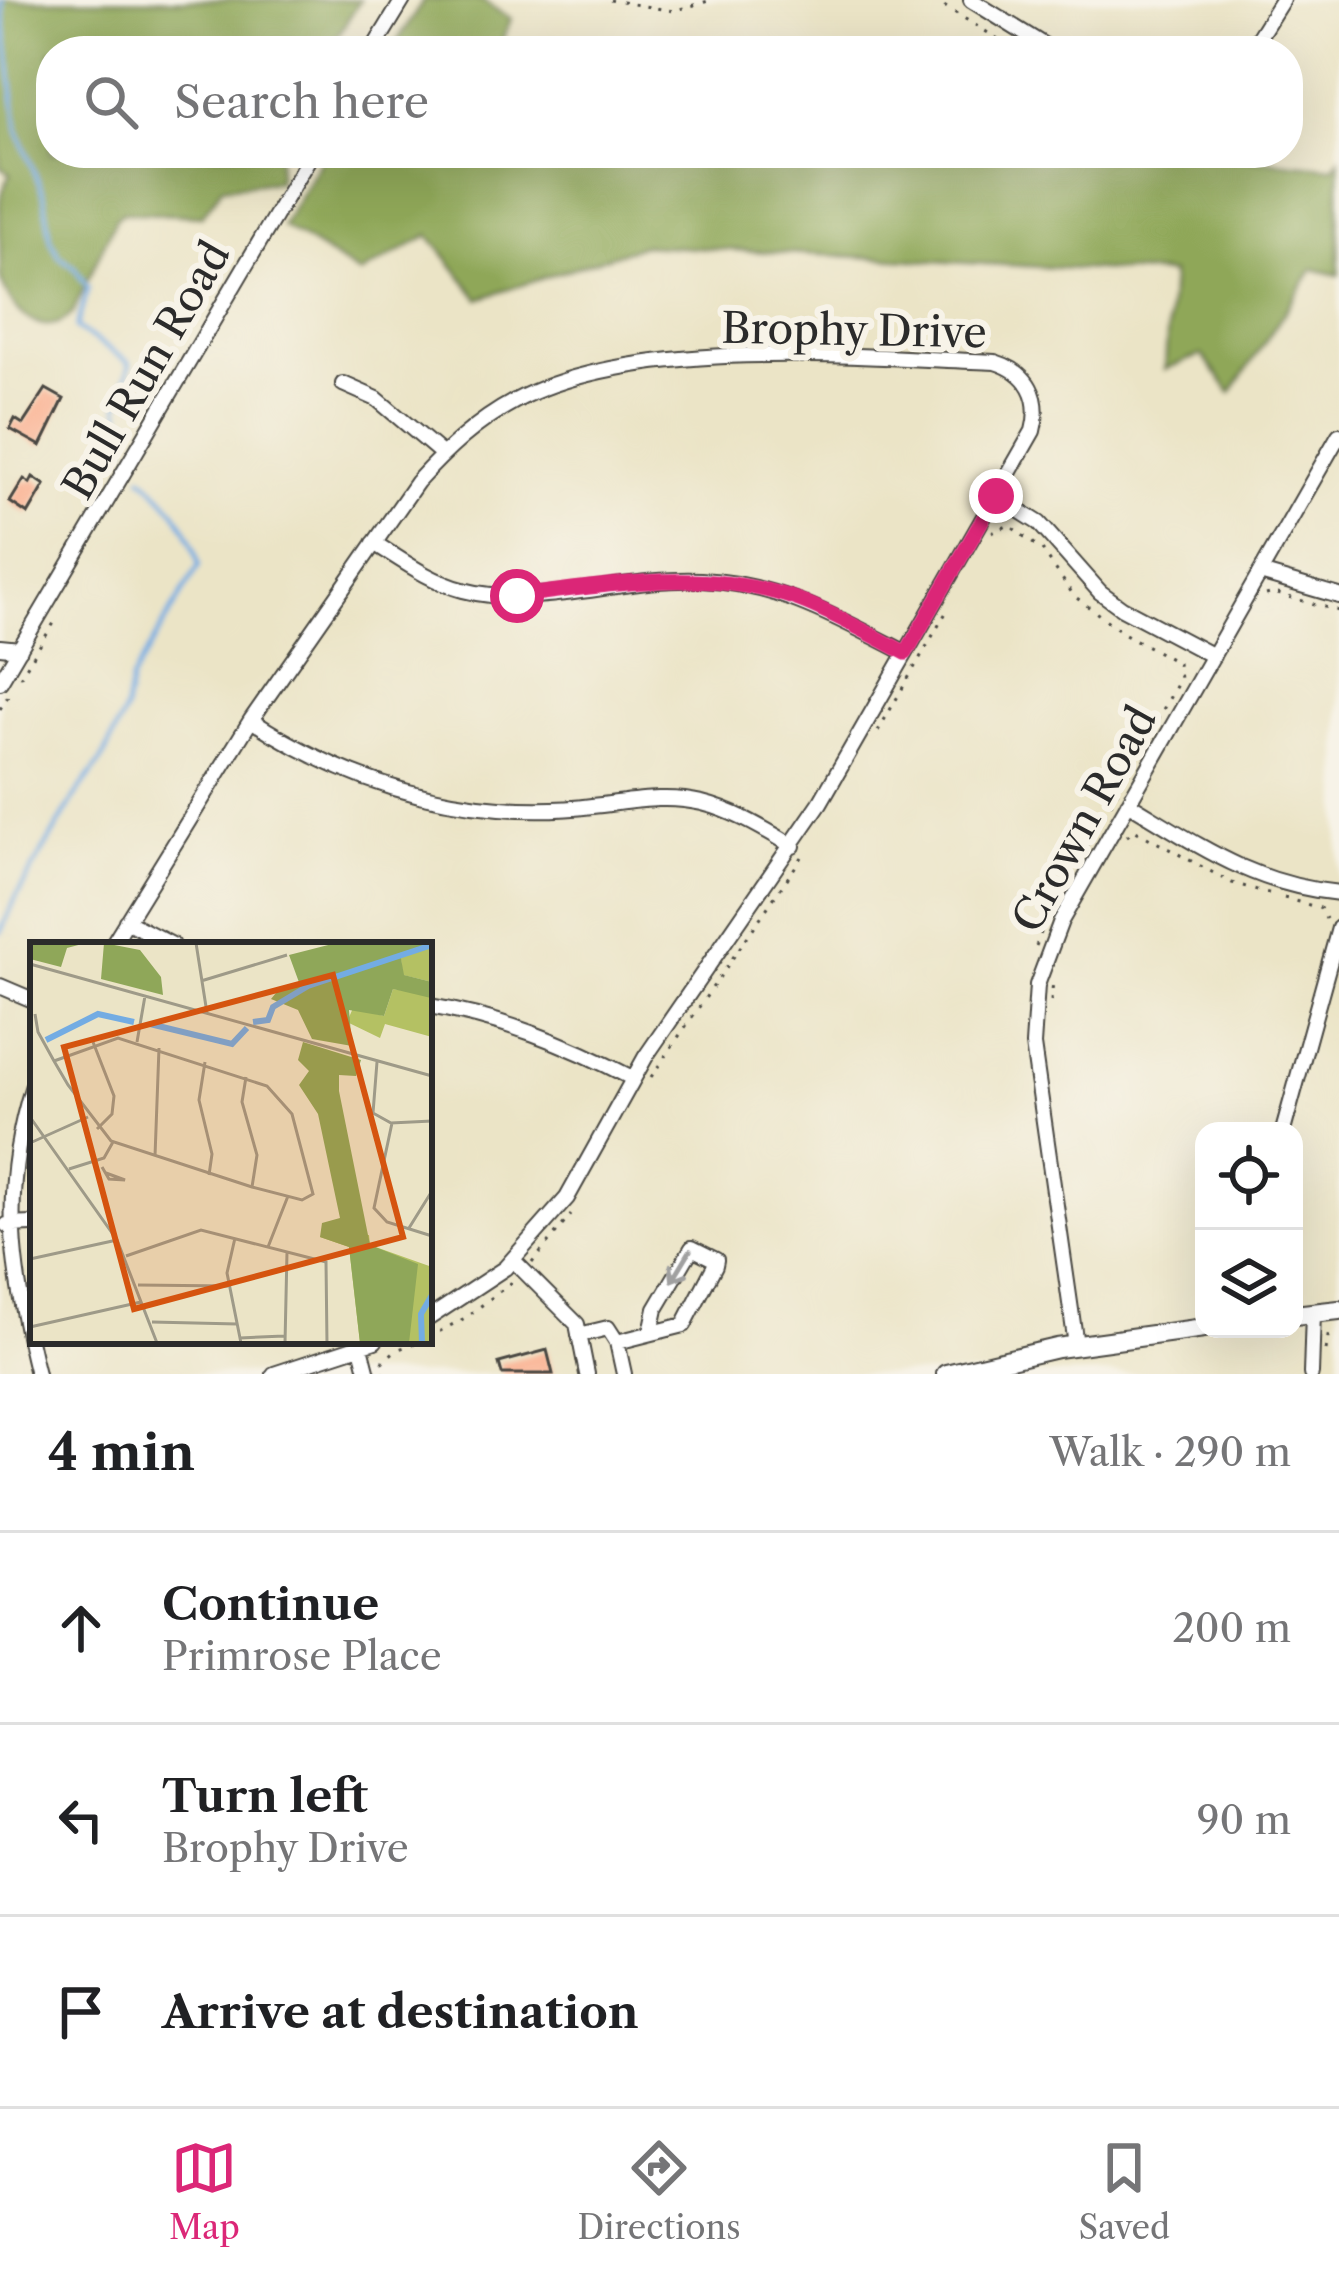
<!DOCTYPE html>
<html lang="en">
<head>
<meta charset="utf-8">
<style>
	:root { --surface:#fff; --page:#f2f2f2; --text:#202124; --muted:#757577; --line:#e0e0e0; --accent:#db2777 }
	body { margin:0; font-family:"Libre Caslon Text",serif; background:var(--page); color:var(--text) }
	.controls { position:absolute; right:36px; bottom:36px; display:grid; overflow:hidden; border-radius:24px; box-shadow:0 12px 48px #0002 }
	.controls button { width:108px; height:108px; display:grid; place-items:center; padding:0; border:0; border-bottom:3px solid var(--line); background:var(--surface); color:var(--text); font:60px sans-serif }
	.stop { position:absolute; width:36px; height:36px; margin:-27px; border:9px solid #db2777; border-radius:50%; background:#fff }
	.stop.end { background:#db2777; border-color:#fff; box-shadow:0 3px 12px #0008 }
	.list { margin:0; padding:0; list-style:none }
	h2 { display:flex; justify-content:space-between; align-items:center; height:156px; margin:0; padding:0 48px; font-size:51px }
	h2 small { font-size:39px; font-weight:400; color:var(--muted) }
	.list li { display:grid; grid-template-columns:78px 1fr auto; gap:36px; align-items:center; box-sizing:border-box; height:192px; padding:0 48px; border-top:3px solid var(--line) }
	.list b { display:block; font-size:45px; white-space:nowrap }
	.list p { margin:0; font-size:39px; white-space:nowrap; color:var(--muted) }
	.list em { font-size:39px; font-style:normal; color:var(--muted) }
	.icon { flex:none; width:66px; height:66px; fill:none; stroke:currentColor; stroke-width:2; stroke-linecap:round; stroke-linejoin:round }
	.map { position:relative; flex:none; width:1339px; height:1374px; overflow:hidden }
	.search { position:absolute; background:var(--surface); box-shadow:0 12px 48px #0002; left:36px; right:36px; top:36px; height:132px; display:flex; align-items:center; gap:30px; box-sizing:border-box; padding:0 42px; border-radius:48px; color:var(--muted); font-size:45px }
	.sheet { height:732px; background:var(--surface) }
	nav { display:flex; justify-content:space-around; align-items:center; box-sizing:border-box; height:168px; border-top:3px solid var(--line); background:var(--surface); font-size:33px; color:var(--muted) }
	nav a { display:grid; justify-items:center; gap:6px }
	nav .on { color:var(--accent) }
	.map>svg:first-child { display:block }
	.forest { fill:#8fa759; stroke:#5d6942; stroke-width:3 }
	.lines { fill:none; stroke-linecap:round; stroke-linejoin:round }
	.stream { stroke:#73ace3; stroke-width:4.5 }
	.building { fill:#fbaa88 }
	.minor-casing { stroke:#484742; stroke-width:18 }
	.major-casing { stroke:#484742; stroke-width:22 }
	.path { stroke:#484742; stroke-width:3; stroke-dasharray:3 9; stroke-linecap:butt }
	.minor { stroke:#fff; stroke-width:14 }
	.major { stroke:#fff; stroke-width:18 }
	.oneway { stroke:#a0a0a0 }
	.route { stroke:#db2777; stroke-width:15 }
	.labels { text-anchor:middle; stroke-width:12; stroke-linejoin:round; paint-order:stroke }
	.street-label { font-size:42px; fill:#2b2b2b; stroke:#f7f3e8 }
	.inset-river { fill:none; stroke:#73ace3; stroke-width:6 }
	.inset-road { fill:none; stroke:#9e9a88; stroke-width:3 }
	.view { fill:#d5540f; fill-opacity:0.15; stroke:#d5540f; stroke-width:6 }
	.inset-edge { fill:none; stroke:#2b2b2b; stroke-width:6 }
</style>
</head>
<body>
<div class="map">
<svg width="1339" height="1374" viewBox="0 0 1339 1374">
	<rect width="100%" height="100%" fill="#f7f3e8"/>
	<filter id="ink" filterUnits="userSpaceOnUse"><feTurbulence type="fractalNoise" baseFrequency=".00833" numOctaves="2"/><feDisplacementMap in="SourceGraphic" scale="24" xChannelSelector="R" yChannelSelector="G"/><feConvolveMatrix kernelMatrix="1 2 1 2 8 2 1 2 1" color-interpolation-filters="sRGB"/></filter>
	<filter id="wash" filterUnits="userSpaceOnUse"><feTurbulence type="fractalNoise" baseFrequency=".004" numOctaves="4" result="noise"/><feDisplacementMap in="SourceGraphic" scale="48" xChannelSelector="R" yChannelSelector="G"/><feGaussianBlur stdDeviation="2.7" result="paint"/><feColorMatrix in="noise" values="0 0 0 0 0 0 0 0 0 0 0 0 0 0 0 0 0 1.4 0 .05"/><feComposite in="paint" operator="in"/></filter>
	<g filter="url(#wash)">
		<rect width="100%" height="100%" fill="#ebe4c6"/>
		<path class="forest" d="M 0,0 L 360,0 L 328,51 L 51,51 L 51,153 L 279,153 L 278,181 L 222,187 L 202,216 L 123,212 L 116,218 L 72,314 C 43,342 11,311 1,280 C 0,266 0,217 0,201 C 1,192 7,183 10,174 L 0,166 Z
			M 424,0 L 481,0 L 511,19 L 498,51 L 391,51 Z
			M 325,153 L 1199,153 L 1333,167 L 1339,159 L 1339,275 L 1313,269 L 1231,393 L 1202,355 L 1165,369 L 1171,274 L 643,245 L 479,299 L 429,235 L 360,274 L 282,226 Z"/>
		<g class="lines">
			<path class="stream" d="M 2,0 L 18,131 L 44,196 L 51,240 L 59,256 L 75,268 L 88,288 L 76,328 L 130,363 L 119,405 L 126,448
				M 0,933 L 17,896 L 76,795 L 102,760 L 125,711 L 131,680 L 199,565 C 191,527 170,502 142,476"/>
		</g>
		<g id="blocks">
			<path class="building" d="M 46,389 L 64,399 L 41,446 L 10,429 L 15,419 L 23,424 Z
				M 33,477 L 45,485 L 28,514 L 10,502 L 24,479 L 30,483 Z
				M 547,1350 L 553,1374 L 502,1374 L 499,1363 Z"/>
		</g>
	</g>
	<g filter="url(#ink)">
		<use href="#blocks" fill-opacity="0" stroke="#484742" stroke-width="3"/>
		<g class="lines">
			<defs>
				<path id="minor" d="M 971,0 L 1053,51
					M 372,51 L 403,0
					M 1250,51 L 1282,0
					M 343,384 L 377,399 L 442,454
					M 996,496 L 1039,523 L 1100,592 L 1122,608 L 1213,656
					M 374,543 C 403,561 430,581 463,590 C 539,610 623,576 701,580 C 777,583 840,619 906,653
					M 1260,573 L 1339,596
					M 0,647 L 20,649
					M 0,682 L 312,153
					M 251,720 C 326,769 410,801 500,808 C 531,810 562,810 592,806 C 630,802 665,794 702,803 C 735,811 764,829 793,846
					M 1128,803 C 1200,846 1254,885 1339,893
					M 126,921 L 172,945
					M 112,945 L 251,720 L 417,482 C 446,450 476,422 515,401 C 638,336 858,357 995,362 C 1028,372 1042,397 1033,431 L 820,803 L 646,1056 L 567,1198 L 505,1268 L 429,1318
					M 0,986 L 33,1000
					M 429,1006 C 502,1018 567,1044 632,1078
					M 33,1085 C 0,1189 11,1270 37,1374
					M 1283,1131 L 1339,928
					M 7,1225 L 33,1224
					M 513,1260 L 577,1324 L 587,1374
					M 579,1335 L 608,1328 L 617,1342 L 624,1374
					M 617,1342 L 684,1325 L 715,1265 L 716,1260 L 692,1248 L 656,1309 L 651,1332
					M 1076,1345 L 1033,1045 L 1037,985 L 1061,921 L 1339,435
					M 361,1347 L 368,1374
					M 274,1374 L 375,1341
					M 1311,1374 L 1313,1312"/>
				<path id="major" d="M 1294,1315 L 1339,1310
					M 946,1374 L 1057,1348 L 1204,1328"/>
			</defs>
			<use href="#minor" class="minor-casing"/>
			<use href="#major" class="major-casing"/>
			<path class="path" d="M 610,0 L 673,11 L 712,0
				M 934,0 L 1018,51
				M 992,533 L 1009,525 L 1043,551 L 1074,596 L 1125,634 L 1178,663 L 1180,679 L 1082,855
				M 1266,595 L 1274,593 L 1339,611
				M 20,677 L 54,623
				M 0,709 L 12,690
				M 878,731 L 948,609
				M 1127,836 L 1134,830 L 1232,883 L 1275,895
				M 1284,898 L 1320,908 L 1326,919
				M 1036,946 L 1045,922
				M 1051,1001 L 1053,981
				M 651,1077 L 802,857
				M 532,1263 L 571,1215
				M 429,1337 L 465,1318 L 512,1282
				M 1326,1350 L 1329,1330
				M 383,1374 L 381,1363 L 396,1350 L 422,1341"/>
			<use href="#minor" class="minor"/>
			<use href="#major" class="major"/>
		</g>
		<defs><path id="oneway-shaft" d="M-6 0H5M1.5-3L5.5 0L1.5 3" fill="none" stroke-width="1.6" stroke-linecap="round" stroke-linejoin="round" transform="scale(3)"/></defs>
		<use class="oneway" href="#oneway-shaft" transform="translate(681 1266) rotate(121)"/>
	</g>
	<g class="lines" filter="url(#ink)">
		<path class="route" d="M 517,596 C 611,585 707,566 799,600 C 836,614 871,635 906,653 L 996,496"/>
	</g>
	<g class="labels">
		<g class="street-label">
			<text transform="translate(854 330) rotate(1)" y="15">Brophy Drive</text>
			<text transform="translate(146 370) rotate(-60)" y="15">Bull Run Road</text>
			<text transform="translate(1084 819) rotate(-61)" y="15">Crown Road</text>
		</g>
	</g>
	<g transform="translate(30 942)">
		<rect width="402" height="402" fill="#ebe4c6"/>
		<path d="M 402,3 L 402,40 L 373,33 L 370,10 ZM 363,47 L 402,53 L 402,95 L 355,82 L 350,96 L 317,80 L 323,66 L 354,74 ZM 339,293 L 340,303 L 402,325 L 402,401 L 330,401 L 319,305 L 290,295 Z" fill="#b4c163"/>
		<path d="M 0,1 L 56,1 L 37,6 L 31,25 L 0,17 ZM 74,1 L 110,8 L 131,35 L 133,53 L 71,37 ZM 306,1 L 402,1 L 370,11 L 374,33 L 402,40 L 401,56 L 363,47 L 354,74 L 319,68 L 322,104 L 282,97 L 268,68 L 241,57 L 250,46 L 270,43 L 259,13 ZM 273,100 L 331,118 L 326,134 L 309,133 L 309,149 L 340,303 L 388,322 L 379,401 L 330,401 L 319,305 L 290,295 L 292,281 L 310,276 L 288,172 L 269,143 L 279,129 L 268,118 Z" fill="#8fa759"/>
		<path class="inset-river" d="M 223,80 L 238,78 L 243,65 L 278,44 L 402,3M 120,82 L 202,102 L 217,86M 16,98 L 68,72 L 104,80M 392,401 L 391,372 L 402,353"/>
		<path class="inset-road" d="M 166,1 L 177,71M 0,22 L 402,134M 171,39 L 257,13M 5,72 L 8,90 L 24,119 L 38,143 L 81,199 L 222,245 L 272,258 L 283,252 L 262,172 L 237,144 L 88,96 L 24,119M 63,100 L 84,154 L 82,172 L 67,187M 107,100 L 115,54M 175,120 L 169,158 L 182,212 L 179,233M 347,120 L 343,171 L 361,181 L 402,179M 216,135 L 212,160 L 227,213 L 222,245M 0,175 L 87,298 L 127,401M 362,181 L 344,266 L 357,280 L 402,294M 0,201 L 58,175M 125,214 L 129,106M 72,225 L 79,237 L 95,238 L 76,231M 39,227 L 74,216 L 83,200M 379,286 L 402,249M 205,296 L 197,331 L 211,401M 238,305 L 258,254M 96,314 L 171,288 L 296,320 L 297,401M 0,317 L 87,298M 108,343 L 198,344M 122,380 L 207,382M 0,385 L 111,360M 210,396 L 254,394M 255,401 L 257,310"/>
		<path class="view" d="M 303,33 L 373,295 L 104,367 L 34,105 Z"/>
		<rect width="402" height="402" class="inset-edge"/>
	</g>
</svg>
<div class="controls">
<button><svg class="icon" aria-label="locate" viewBox="0 0 24 24"><circle cx="12" cy="12" r="6"/><path d="M12 2v4M12 18v4M2 12h4M18 12h4"/></svg></button>
<button><svg class="icon" aria-label="layers" viewBox="0 0 24 24"><path d="M12 4l9 5-9 5-9-5zM3 14l9 5 9-5"/></svg></button>
</div>
<div class="stop" style="left:517px;top:596px"></div>
<div class="stop end" style="left:996px;top:496px"></div>
<div class="search"><svg class="icon" aria-label="search" viewBox="0 0 24 24"><circle cx="10" cy="10" r="6"/><path d="M15 15l6 6"/></svg>Search here</div>
</div>
<section class="sheet">
<h2>4 min<small>Walk · 290 m</small></h2>
<ul class="list">
<li><svg class="icon" aria-label="ahead" viewBox="0 0 24 24"><path d="M12 20V5M6 11l6-6 6 6"/></svg><div><b>Continue</b><p>Primrose Place</p></div><em>200 m</em></li>
<li><svg class="icon" aria-label="left" viewBox="0 0 24 24"><path d="M17 20v-9H6M10 6l-5 5 5 5"/></svg><div><b>Turn left</b><p>Brophy Drive</p></div><em>90 m</em></li>
<li><svg class="icon" aria-label="arrive" viewBox="0 0 24 24"><path d="M6 21V4h12l-3 4 3 4H6"/></svg><div><b>Arrive at destination</b></div></li>
</ul>
</section>
<nav>
<a class="on"><svg class="icon" aria-label="map" viewBox="0 0 24 24"><path d="M3 6l6-2 6 2 6-2v14l-6 2-6-2-6 2zM9 4v14M15 6v14"/></svg>Map</a>
<a><svg class="icon" aria-label="directions" viewBox="0 0 24 24"><path d="M12 3l9 9-9 9-9-9zM9 14v-3h6M13 9l2 2-2 2"/></svg>Directions</a>
<a><svg class="icon" aria-label="saved" viewBox="0 0 24 24"><path d="M7 4h10v16l-5-4-5 4z"/></svg>Saved</a>
</nav>
</body>
</html>
